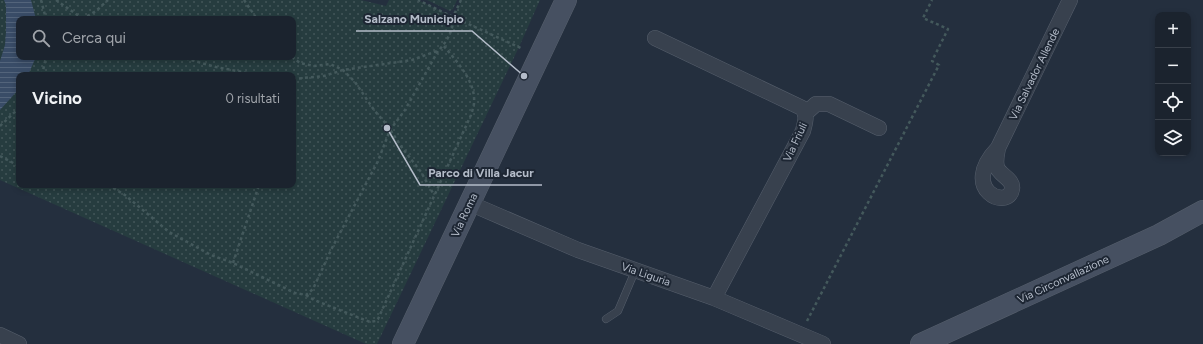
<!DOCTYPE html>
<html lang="it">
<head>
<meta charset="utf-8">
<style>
	:root { --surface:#1b232e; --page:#242b36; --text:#f1f3f6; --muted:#a0a4aa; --line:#39404a }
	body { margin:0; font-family:Figtree,sans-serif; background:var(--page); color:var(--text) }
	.controls { position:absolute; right:12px; top:12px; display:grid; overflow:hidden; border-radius:8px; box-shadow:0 2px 6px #0003 }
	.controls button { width:36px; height:36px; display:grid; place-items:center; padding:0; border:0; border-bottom:1px solid var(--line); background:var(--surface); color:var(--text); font:20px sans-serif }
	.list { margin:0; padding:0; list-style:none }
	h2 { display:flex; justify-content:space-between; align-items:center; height:52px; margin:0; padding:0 16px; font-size:17px }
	h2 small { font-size:13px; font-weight:400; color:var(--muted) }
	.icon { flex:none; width:22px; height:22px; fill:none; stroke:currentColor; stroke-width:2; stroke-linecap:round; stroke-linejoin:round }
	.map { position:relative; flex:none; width:1203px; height:344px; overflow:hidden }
	.search { position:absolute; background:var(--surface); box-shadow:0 2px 6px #0003; left:16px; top:16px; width:280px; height:44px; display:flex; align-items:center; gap:10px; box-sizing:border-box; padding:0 14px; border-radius:8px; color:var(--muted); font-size:15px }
	.panel { position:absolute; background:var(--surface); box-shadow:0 2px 6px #0003; left:16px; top:72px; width:280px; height:116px; border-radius:8px }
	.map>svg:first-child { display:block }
	.park { fill:url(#park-dots); fill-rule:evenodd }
	.water { fill:url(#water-rules) }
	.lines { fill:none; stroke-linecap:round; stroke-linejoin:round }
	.lane-casing { stroke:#565f6c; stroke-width:8 }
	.street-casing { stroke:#565f6c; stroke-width:16 }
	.secondary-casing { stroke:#565f6c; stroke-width:22 }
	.path { stroke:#44595c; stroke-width:2.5; stroke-dasharray:3 3; stroke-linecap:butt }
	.lane { stroke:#38414e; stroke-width:7 }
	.street { stroke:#38414e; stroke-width:15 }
	.secondary { stroke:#465061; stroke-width:21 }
	.labels { text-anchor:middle; stroke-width:4; stroke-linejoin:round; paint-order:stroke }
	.street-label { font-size:11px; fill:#b4bcc9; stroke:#1d2633 }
	.leader { fill:none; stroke:#b4bcc9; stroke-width:1.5 }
	.callout-dot { fill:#b4bcc9; stroke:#1d2633; stroke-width:1.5 }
	.callout-label { font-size:12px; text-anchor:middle; font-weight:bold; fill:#b4bcc9; stroke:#1d2633; stroke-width:4; stroke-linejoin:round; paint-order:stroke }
</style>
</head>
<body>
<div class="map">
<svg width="1203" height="344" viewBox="0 0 1203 344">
	<defs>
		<pattern id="park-dots" width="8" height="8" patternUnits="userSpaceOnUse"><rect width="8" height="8" fill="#263c3f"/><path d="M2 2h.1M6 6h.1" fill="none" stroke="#435659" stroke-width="1.8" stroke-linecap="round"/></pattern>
		<pattern id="water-rules" width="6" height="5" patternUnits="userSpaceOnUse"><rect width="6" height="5" fill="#394c67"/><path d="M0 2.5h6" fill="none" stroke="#53647b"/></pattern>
	</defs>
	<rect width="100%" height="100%" fill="#242f3e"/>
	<path class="park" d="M 0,0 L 361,0 L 386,6 L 389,0 L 418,0 L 453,17 L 462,0 L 540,0 L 519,47 L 377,344 L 366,344 L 0,180 ZM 19,19 L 293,19 L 293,57 L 19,57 ZM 19,75 L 293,75 L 293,185 L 19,185 Z
		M 427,0 L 457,0 L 453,9 L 450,11 Z"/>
	<path class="water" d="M 4,0 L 31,0 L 36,19 L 19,19 L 19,57 L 36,57 L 28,75 L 19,75 L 19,89 L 0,110 L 0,61 L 5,45 L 6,32 L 6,5 Z"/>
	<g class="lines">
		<defs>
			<path id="lane" d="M 606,319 L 618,311 L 635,271"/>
			<path id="street" d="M 655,38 L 802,108 C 808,116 805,122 803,131 L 714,298
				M 806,113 L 816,104 L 829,104 L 879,128
				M 998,148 C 958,190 1009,211 1012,189 C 1014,179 999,175 997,167 C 995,161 997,154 998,148 L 1070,0
				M 469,203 L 578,250 L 714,298 L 823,344
				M 0,335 L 19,344"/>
			<path id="secondary" d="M 403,344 L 566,0
				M 921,344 L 1159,235 L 1203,211"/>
		</defs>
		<use href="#lane" class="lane-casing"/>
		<use href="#street" class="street-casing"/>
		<use href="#secondary" class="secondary-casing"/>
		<path class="path" d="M 41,0 L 46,19
			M 56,0 L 83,19
			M 244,0 L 257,19
			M 461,0 L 453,17 L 523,49
			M 82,19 L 96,11 L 108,0
			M 180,57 L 216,67 L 258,75
			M 292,57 L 300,63 L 314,66 L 330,64 L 343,70 L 355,82 L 374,110 L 387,125 L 403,149 L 421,172 L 434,195
			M 42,75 L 46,57
			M 293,79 L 324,76 L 343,70 L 412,60 L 437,51
			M 0,126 L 19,108
			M 0,156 L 19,166
			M 108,185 L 125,195 L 169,232 L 211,255 L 233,263 L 295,293 L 306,295 L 313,289 L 332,248 L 378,161 L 390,130 L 405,110 L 438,51 C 447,42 454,29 453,17 L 418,0
			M 233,263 L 259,185
			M 306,295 L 314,300 L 370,322 L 376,321 L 378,319 L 471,115 C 472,111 474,107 474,103 C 476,81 456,61 443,45
			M 807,321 L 939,65 L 932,61 L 948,29 L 923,18 L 932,0"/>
		<use href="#lane" class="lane"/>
		<use href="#street" class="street"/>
		<use href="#secondary" class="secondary"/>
	</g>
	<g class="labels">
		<g class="street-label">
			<text transform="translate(1034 74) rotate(-64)" y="4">Via Salvador Allende</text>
			<text transform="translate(795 142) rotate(-65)" y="4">Via Friuli</text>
			<text transform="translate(464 215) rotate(-65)" y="4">Via Roma</text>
			<text transform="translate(646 274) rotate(19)" y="4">Via Liguria</text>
			<text transform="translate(1063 279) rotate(-25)" y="4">Via Circonvallazione</text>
		</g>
	</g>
	<path class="leader" d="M524 76L472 31H356M387 128L420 185H542"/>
	<g class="callout-dot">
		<circle cx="524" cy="76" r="4"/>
		<circle cx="387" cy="128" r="4"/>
	</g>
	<g class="callout-label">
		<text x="414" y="23">Salzano Municipio</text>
		<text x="481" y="177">Parco di Villa Jacur</text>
	</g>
</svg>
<div class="controls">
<button>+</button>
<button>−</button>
<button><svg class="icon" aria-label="locate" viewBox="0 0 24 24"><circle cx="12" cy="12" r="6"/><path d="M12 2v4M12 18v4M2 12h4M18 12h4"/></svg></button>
<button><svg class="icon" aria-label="layers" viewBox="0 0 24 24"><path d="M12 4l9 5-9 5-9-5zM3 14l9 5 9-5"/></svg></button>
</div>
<div class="search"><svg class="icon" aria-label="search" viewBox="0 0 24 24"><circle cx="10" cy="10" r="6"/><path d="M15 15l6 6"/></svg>Cerca qui</div>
<section class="panel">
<h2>Vicino<small>0 risultati</small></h2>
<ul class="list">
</ul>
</section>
</div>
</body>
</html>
